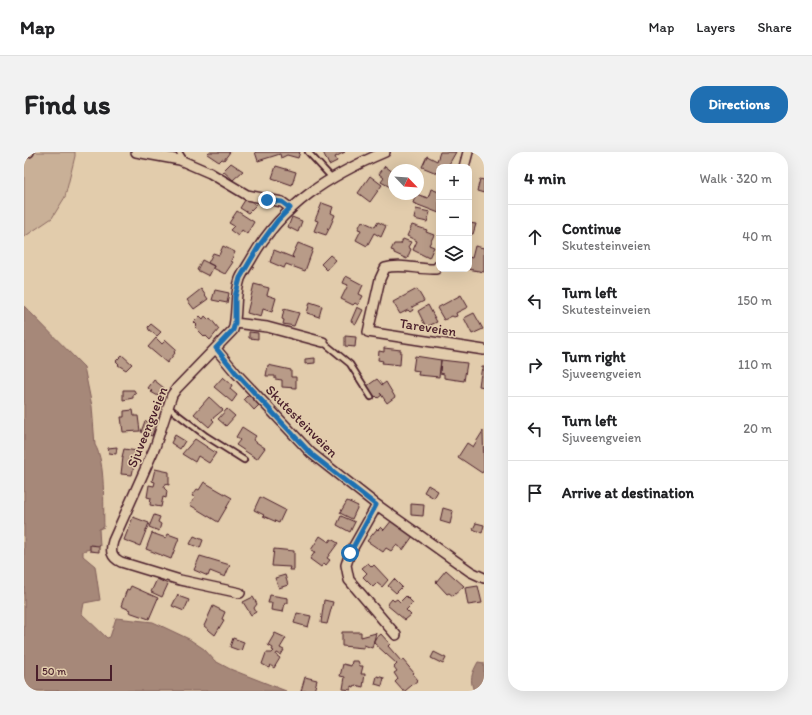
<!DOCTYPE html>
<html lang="en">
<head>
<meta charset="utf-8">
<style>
	:root { --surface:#fff; --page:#f2f2f2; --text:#202124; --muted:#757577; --line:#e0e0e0; --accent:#1f6fb2 }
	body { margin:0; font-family:Itim,sans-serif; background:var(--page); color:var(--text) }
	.controls { position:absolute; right:12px; top:12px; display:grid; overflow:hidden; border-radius:8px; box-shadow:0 4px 16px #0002 }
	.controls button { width:36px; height:36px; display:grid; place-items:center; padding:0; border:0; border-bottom:1px solid var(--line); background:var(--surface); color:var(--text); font:20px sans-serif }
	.compass { position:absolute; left:364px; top:12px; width:36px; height:36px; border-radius:50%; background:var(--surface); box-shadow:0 4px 16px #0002; rotate:115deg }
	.scale { position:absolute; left:12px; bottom:10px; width:76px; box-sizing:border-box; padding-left:4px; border:2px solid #4a1f2b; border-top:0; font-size:11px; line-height:14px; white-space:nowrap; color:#4a1f2b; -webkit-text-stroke:3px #e2ccac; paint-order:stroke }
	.stop { position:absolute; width:12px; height:12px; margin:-9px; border:3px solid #1f6fb2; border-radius:50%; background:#fff }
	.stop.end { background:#1f6fb2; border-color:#fff; box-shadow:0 1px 4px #0008 }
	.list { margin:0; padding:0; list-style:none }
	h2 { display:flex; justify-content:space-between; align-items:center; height:52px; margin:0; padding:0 16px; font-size:17px }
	h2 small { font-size:13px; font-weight:400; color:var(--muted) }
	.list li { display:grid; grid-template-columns:26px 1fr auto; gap:12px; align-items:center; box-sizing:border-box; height:64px; padding:0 16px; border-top:1px solid var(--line) }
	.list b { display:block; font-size:15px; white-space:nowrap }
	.list p { margin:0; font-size:13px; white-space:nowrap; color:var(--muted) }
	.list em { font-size:13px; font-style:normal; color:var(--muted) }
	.icon { flex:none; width:22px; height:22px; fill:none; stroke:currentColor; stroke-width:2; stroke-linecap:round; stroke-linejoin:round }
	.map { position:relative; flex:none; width:460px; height:539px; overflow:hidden; border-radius:16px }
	header { display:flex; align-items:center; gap:24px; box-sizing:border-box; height:56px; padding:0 20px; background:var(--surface); border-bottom:1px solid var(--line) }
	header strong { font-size:19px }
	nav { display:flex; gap:22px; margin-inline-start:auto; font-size:14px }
	.intro { display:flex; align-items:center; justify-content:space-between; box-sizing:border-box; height:96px; padding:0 24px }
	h1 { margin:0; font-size:28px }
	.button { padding:10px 18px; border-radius:16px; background:var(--accent); color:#fff; font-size:14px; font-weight:700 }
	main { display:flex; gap:24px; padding:0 24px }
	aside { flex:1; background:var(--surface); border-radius:16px; box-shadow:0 4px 16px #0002 }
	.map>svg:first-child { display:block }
	.green { fill:#c9b097; stroke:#8a6861 }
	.water { fill:#a68879; stroke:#815e5a }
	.building { fill:#b89b88; stroke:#4a1f2b }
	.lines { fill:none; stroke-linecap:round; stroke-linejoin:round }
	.service-casing { stroke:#4a1f2b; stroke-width:8 }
	.minor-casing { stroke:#4a1f2b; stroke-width:12 }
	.service { stroke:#e2ccac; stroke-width:4.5 }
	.minor { stroke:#e2ccac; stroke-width:9 }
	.route { stroke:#1f6fb2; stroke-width:5 }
	.labels { text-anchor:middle; stroke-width:3; stroke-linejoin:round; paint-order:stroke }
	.street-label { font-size:14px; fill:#4a1f2b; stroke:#e2ccac }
</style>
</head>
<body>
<header>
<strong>Map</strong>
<nav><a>Map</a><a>Layers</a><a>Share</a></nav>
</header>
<div class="intro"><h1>Find us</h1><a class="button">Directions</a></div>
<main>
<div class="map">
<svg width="460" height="539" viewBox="0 0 460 539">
	<rect width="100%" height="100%" fill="#e2ccac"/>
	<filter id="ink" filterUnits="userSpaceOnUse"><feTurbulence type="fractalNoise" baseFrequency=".025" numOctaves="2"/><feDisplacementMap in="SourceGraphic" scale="8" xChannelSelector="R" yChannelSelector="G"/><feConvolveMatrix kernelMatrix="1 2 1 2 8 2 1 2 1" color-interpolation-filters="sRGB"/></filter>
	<g filter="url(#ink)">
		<path class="green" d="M 0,0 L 51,0 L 51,4 L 41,45 L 28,66 L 0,85 Z"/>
		<path class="water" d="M 0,154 L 60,215 L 68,254 L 71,293 C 82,311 79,353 80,375 L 75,377 L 76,394 L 59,399 L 59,404 L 71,414 L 76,448 L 60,451 L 58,462 L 83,486 L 86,485 L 92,466 L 129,470 L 165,487 L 180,497 L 191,509 L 206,517 L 262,539 L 0,539 Z
			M 454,510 L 460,511 L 460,539 L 450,539 C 445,527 448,521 454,510 Z"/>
		<path class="building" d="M 185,0 L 206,0 L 200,8 L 198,7 L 195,10 L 183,2 Z
			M 231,0 L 276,0 L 274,6 L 263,3 L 257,6 L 256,2 L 234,9 Z
			M 299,0 L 321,0 L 311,5 L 313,9 L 305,13 Z
			M 416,0 L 432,0 L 424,14 L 426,15 L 415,15 L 415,22 L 398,15 L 403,4 L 413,9 Z
			M 207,11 L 219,19 L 209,28 L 199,19 Z
			M 252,14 L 272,20 L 268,33 L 248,26 Z
			M 361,14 L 370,21 L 370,34 L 368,36 L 357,30 L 360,26 L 355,22 Z
			M 346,24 L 358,33 L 346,50 L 334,41 Z
			M 456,27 L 460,28 L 460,41 L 453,39 Z
			M 407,37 L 415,40 L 415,61 L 389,51 L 392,42 L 404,46 Z
			M 224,47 L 232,53 L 224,61 L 216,56 L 221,48 Z
			M 298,51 L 309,55 L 307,61 L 311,63 L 305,77 L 303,76 L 305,77 L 302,83 L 290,79 L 294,69 L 291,68 Z
			M 392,57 L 406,60 L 403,70 L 390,67 Z
			M 213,59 L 230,70 L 223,82 L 218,78 L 214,84 L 206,78 L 210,74 L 205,71 Z
			M 268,65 L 278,69 L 274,80 L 264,75 Z
			M 338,69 L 351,75 L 354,70 L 362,74 L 357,85 L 350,81 L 343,94 L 332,88 L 337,78 L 334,77 Z
			M 445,71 L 452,72 L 449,82 L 445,82 Z
			M 388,73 L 403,78 L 402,80 L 410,83 L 405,93 L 410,95 L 405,106 L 389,98 L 393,89 L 383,84 Z
			M 379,87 L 387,90 L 384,95 L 387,97 L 383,107 L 370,101 L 370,99 L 367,98 L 370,92 L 377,92 Z
			M 274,91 L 289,97 L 281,119 L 262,112 L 260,116 L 246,110 L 250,98 L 270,106 L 268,104 Z
			M 199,94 L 211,100 L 207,109 L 209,110 L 201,122 L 189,116 L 190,114 L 184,111 L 189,101 L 195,103 Z
			M 451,94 L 460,96 L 460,120 L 444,117 L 445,105 L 448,106 Z
			M 306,103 L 312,108 L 303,118 L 297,112 Z
			M 178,108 L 190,114 L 185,124 L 173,118 Z
			M 322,124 L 339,133 L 335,142 L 339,144 L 334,153 L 331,151 L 329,153 L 317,147 L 324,133 L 319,131 Z
			M 230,132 L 245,136 L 243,143 L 252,146 L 248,160 L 239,157 L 237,165 L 223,161 Z
			M 177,137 L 184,147 L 170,157 L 163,148 Z
			M 393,137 L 400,149 L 388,155 L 389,158 L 386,160 L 384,158 L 376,162 L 369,150 Z
			M 191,138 L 205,141 L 203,151 L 188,148 Z
			M 437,143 L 444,155 L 432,161 L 433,164 L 430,165 L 428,164 L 420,168 L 413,156 Z
			M 286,150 L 298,154 L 295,165 L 283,161 Z
			M 404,153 L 413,170 L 402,175 L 394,159 Z
			M 333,155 L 339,158 L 332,172 L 327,169 Z
			M 260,157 L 275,161 L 270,174 L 259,172 L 260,168 L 258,167 Z
			M 450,161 L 459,177 L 448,182 L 440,166 Z
			M 176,164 L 179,167 L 181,164 L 185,168 L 186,166 L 195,177 L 186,188 L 182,184 L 181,185 L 171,175 L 173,173 L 170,170 Z
			M 127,172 L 137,180 L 133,184 L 125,178 L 124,175 Z
			M 225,180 L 234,181 L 234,187 L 225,186 Z
			M 321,184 L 332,185 L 331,195 L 321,194 Z
			M 132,186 L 138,192 L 142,188 L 152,197 L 150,200 L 151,201 L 143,211 L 124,195 Z
			M 360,196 L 377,198 L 376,213 L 358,211 L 359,209 L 354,208 L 355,199 L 360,200 Z
			M 98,203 L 108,212 L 102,218 L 94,213 L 95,212 L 92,209 Z
			M 391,204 L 417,208 L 415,225 L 394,223 L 395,219 L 389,218 Z
			M 291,206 L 291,211 L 281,212 L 281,207 Z
			M 417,208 L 443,211 L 440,229 L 420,226 L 420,222 L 416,221 Z
			M 244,213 L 267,218 L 267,225 L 272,225 L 272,236 L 258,235 L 258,228 L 251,227 L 251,224 L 242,224 Z
			M 458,214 L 460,214 L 460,235 L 455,234 Z
			M 199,225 L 208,233 L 206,237 L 213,243 L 208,250 L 190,235 Z
			M 353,227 L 358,233 L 362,230 L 371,245 L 363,251 L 356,241 L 358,243 L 354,246 L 352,244 L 351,245 L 343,234 Z
			M 130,228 L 140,236 L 134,244 L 127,240 L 128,239 L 124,236 Z
			M 99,238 L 110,238 L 112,242 L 109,243 L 109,246 L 99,248 Z
			M 226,241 L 236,252 L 230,258 L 220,247 Z
			M 185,245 L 199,258 L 188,267 L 190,269 L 185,275 L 170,262 Z
			M 203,257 L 211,264 L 202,274 L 194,267 Z
			M 109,258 L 110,264 L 114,264 L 116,279 L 99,280 L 97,265 L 100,265 L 100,259 Z
			M 121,269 L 132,272 L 128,284 L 117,280 Z
			M 218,275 L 232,284 L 229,288 L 241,296 L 233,307 L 212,293 L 216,288 L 212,285 Z
			M 459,279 L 460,318 L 458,321 L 434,305 L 443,291 L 449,295 Z
			M 151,283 L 161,289 L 156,297 L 147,291 Z
			M 171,287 L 192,301 L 185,311 L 174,304 L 171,310 L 158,302 Z
			M 93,295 L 92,302 L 85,301 L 84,296 Z
			M 100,297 L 113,299 L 108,323 L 97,322 L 99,305 L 98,305 Z
			M 131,317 L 145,320 L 145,333 L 141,332 L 140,336 L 143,339 L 142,346 L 139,345 L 137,355 L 126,353 L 127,346 L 123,345 L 125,333 L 130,334 L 131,330 L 128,329 Z
			M 180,330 L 208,346 L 194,370 L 166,353 L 171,345 L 168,344 L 173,337 L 175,338 Z
			M 404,333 L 414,339 L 410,346 L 400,340 Z
			M 236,345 L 261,358 L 255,371 L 239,364 L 240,363 L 230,358 Z
			M 323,349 L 334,354 L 328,367 L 316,361 Z
			M 387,352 L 400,353 L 399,364 L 387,363 Z
			M 419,356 L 429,359 L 426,372 L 416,369 Z
			M 130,363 L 136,365 L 134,370 L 137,372 L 135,379 L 125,375 Z
			M 317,364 L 331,370 L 326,380 L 313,373 Z
			M 109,365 L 125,371 L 116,394 L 100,388 Z
			M 368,368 L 389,384 L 379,398 L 372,393 L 367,399 L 362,396 L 359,400 L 343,389 L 353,377 L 354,378 L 357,375 L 360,378 Z
			M 452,371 L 460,373 L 458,381 L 449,377 Z
			M 128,381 L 142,386 L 144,382 L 155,386 L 147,407 L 122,397 Z
			M 170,384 L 179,388 L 176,396 L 166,392 Z
			M 296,384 L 305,390 L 307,387 L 314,391 L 303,406 L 306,408 L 302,413 L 300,411 L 297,415 L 286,407 L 291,400 L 287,398 Z
			M 66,393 L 75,394 L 75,400 L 66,399 Z
			M 250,397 L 270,399 L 270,418 L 265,418 L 266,415 L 248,414 Z
			M 176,404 L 206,413 L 201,425 L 186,419 L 184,424 L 170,418 Z
			M 344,411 L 348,415 L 350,413 L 364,428 L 358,435 L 353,431 L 349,435 L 339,425 L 343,421 L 338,416 Z
			M 422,418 L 440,434 L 429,444 L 425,441 L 423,442 L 412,430 Z
			M 261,423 L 264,433 L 255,436 L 251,426 Z
			M 133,427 L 144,432 L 138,445 L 127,440 Z
			M 370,427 L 378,435 L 372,441 L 364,434 Z
			M 107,434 L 134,446 L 125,467 L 105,460 L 106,458 L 97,454 L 103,437 L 105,438 Z
			M 454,434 L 458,451 L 444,453 L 441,436 Z
			M 154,442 L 154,444 L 165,448 L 160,459 L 148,454 Z
			M 246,443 L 264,446 L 264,451 L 261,451 L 259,460 L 247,458 L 248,451 L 244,451 Z
			M 382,444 L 389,451 L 382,458 L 387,463 L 381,468 L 363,453 L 368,447 L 370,449 L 373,447 L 376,450 Z
			M 229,445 L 233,452 L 230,456 L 232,460 L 227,463 L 219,450 Z
			M 300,448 L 309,450 L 303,472 L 297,471 Z
			M 189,454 L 201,460 L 198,467 L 200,468 L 191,483 L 180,474 Z
			M 273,461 L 287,464 L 284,475 L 270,471 Z
			M 318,480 L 337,480 L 337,485 L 352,481 L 348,496 L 340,493 L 340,496 L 318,494 Z
			M 251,481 L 262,486 L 256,496 L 260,498 L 257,503 L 253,501 L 252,503 L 256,506 L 250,516 L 246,513 L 245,516 L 238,512 L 242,501 L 248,501 L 250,499 L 248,498 L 249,496 L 244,493 Z
			M 357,482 L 366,492 L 364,494 L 377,509 L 379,508 L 390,521 L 389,522 L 394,528 L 381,539 L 379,539 L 371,530 L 374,527 L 370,521 L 373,519 L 370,515 L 373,512 L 350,491 L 350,488 Z
			M 209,486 L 220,490 L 217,499 L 206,495 Z
			M 410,500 L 422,506 L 419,512 L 407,506 Z
			M 328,509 L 334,509 L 336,514 L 339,514 L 337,522 L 341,522 L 339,535 L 331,533 L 330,535 L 327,534 L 327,538 L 319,537 L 321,525 L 316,524 L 319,512 L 327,514 Z
			M 353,524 L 360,526 L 358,534 L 351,532 Z
			M 281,525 L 293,528 L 290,539 L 277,539 Z"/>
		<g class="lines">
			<defs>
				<path id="service" d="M 155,0 L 160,8
					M 284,0 L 308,26
					M 299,190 L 326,212 L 347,245
					M 144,255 L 182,284 L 220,308"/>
				<path id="minor" d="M 112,0 L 156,8 L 186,21 L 223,43 L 258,50 L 266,56
					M 0,1 L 5,0
					M 440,15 L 444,0
					M 415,113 L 412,117 C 396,118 377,111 361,116 L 356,127 L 344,180 L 460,198
					M 211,171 L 243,175 L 299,190
					M 192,197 L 212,221 L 287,301 L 353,353 L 447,420 L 460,426
					M 353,353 L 326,401 L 322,413 L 325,428 L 372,483
					M 216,441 L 156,428 L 97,410 C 87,405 86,399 89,389 L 131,295 L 148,243 L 153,236 L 209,178 C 214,162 210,145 216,127 C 219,120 224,113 228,106 C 258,53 306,23 361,0"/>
			</defs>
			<use href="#service" class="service-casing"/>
			<use href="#minor" class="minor-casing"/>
			<use href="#service" class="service"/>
			<use href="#minor" class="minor"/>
		</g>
	</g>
	<g class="lines" filter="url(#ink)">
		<path class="route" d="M 243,48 L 258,50 L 266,56 L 254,68 L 235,94 L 216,126 L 211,145 L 211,171 L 209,178 L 192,196 L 212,221 L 287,302 L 352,353 L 326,401"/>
	</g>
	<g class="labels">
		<g class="street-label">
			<text transform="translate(404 175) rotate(9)" y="5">Tareveien</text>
			<text transform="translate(278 269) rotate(45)" y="5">Skutesteinveien</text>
			<text transform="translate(123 275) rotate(-68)" y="5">Sjuveengveien</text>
		</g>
	</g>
</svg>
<div class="controls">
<button>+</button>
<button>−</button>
<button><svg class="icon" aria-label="layers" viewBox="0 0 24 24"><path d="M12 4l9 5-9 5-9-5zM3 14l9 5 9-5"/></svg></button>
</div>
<svg class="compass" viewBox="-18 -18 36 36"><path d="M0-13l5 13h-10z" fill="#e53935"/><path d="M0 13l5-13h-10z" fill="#757577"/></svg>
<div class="scale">50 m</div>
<div class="stop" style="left:326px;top:401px"></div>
<div class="stop end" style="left:243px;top:48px"></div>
</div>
<aside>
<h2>4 min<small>Walk · 320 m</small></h2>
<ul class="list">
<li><svg class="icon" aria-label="ahead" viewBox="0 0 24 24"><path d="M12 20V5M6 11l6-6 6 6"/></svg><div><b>Continue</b><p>Skutesteinveien</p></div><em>40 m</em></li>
<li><svg class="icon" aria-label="left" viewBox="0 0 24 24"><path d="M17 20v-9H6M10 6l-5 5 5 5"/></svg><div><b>Turn left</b><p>Skutesteinveien</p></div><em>150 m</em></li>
<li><svg class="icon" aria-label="right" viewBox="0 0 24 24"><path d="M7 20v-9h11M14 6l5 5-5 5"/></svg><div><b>Turn right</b><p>Sjuveengveien</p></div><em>110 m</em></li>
<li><svg class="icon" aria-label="left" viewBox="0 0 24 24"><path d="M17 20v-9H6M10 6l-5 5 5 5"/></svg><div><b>Turn left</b><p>Sjuveengveien</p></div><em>20 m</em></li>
<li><svg class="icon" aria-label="arrive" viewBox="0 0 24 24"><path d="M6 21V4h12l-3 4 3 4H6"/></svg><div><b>Arrive at destination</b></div></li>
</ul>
</aside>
</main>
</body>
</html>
